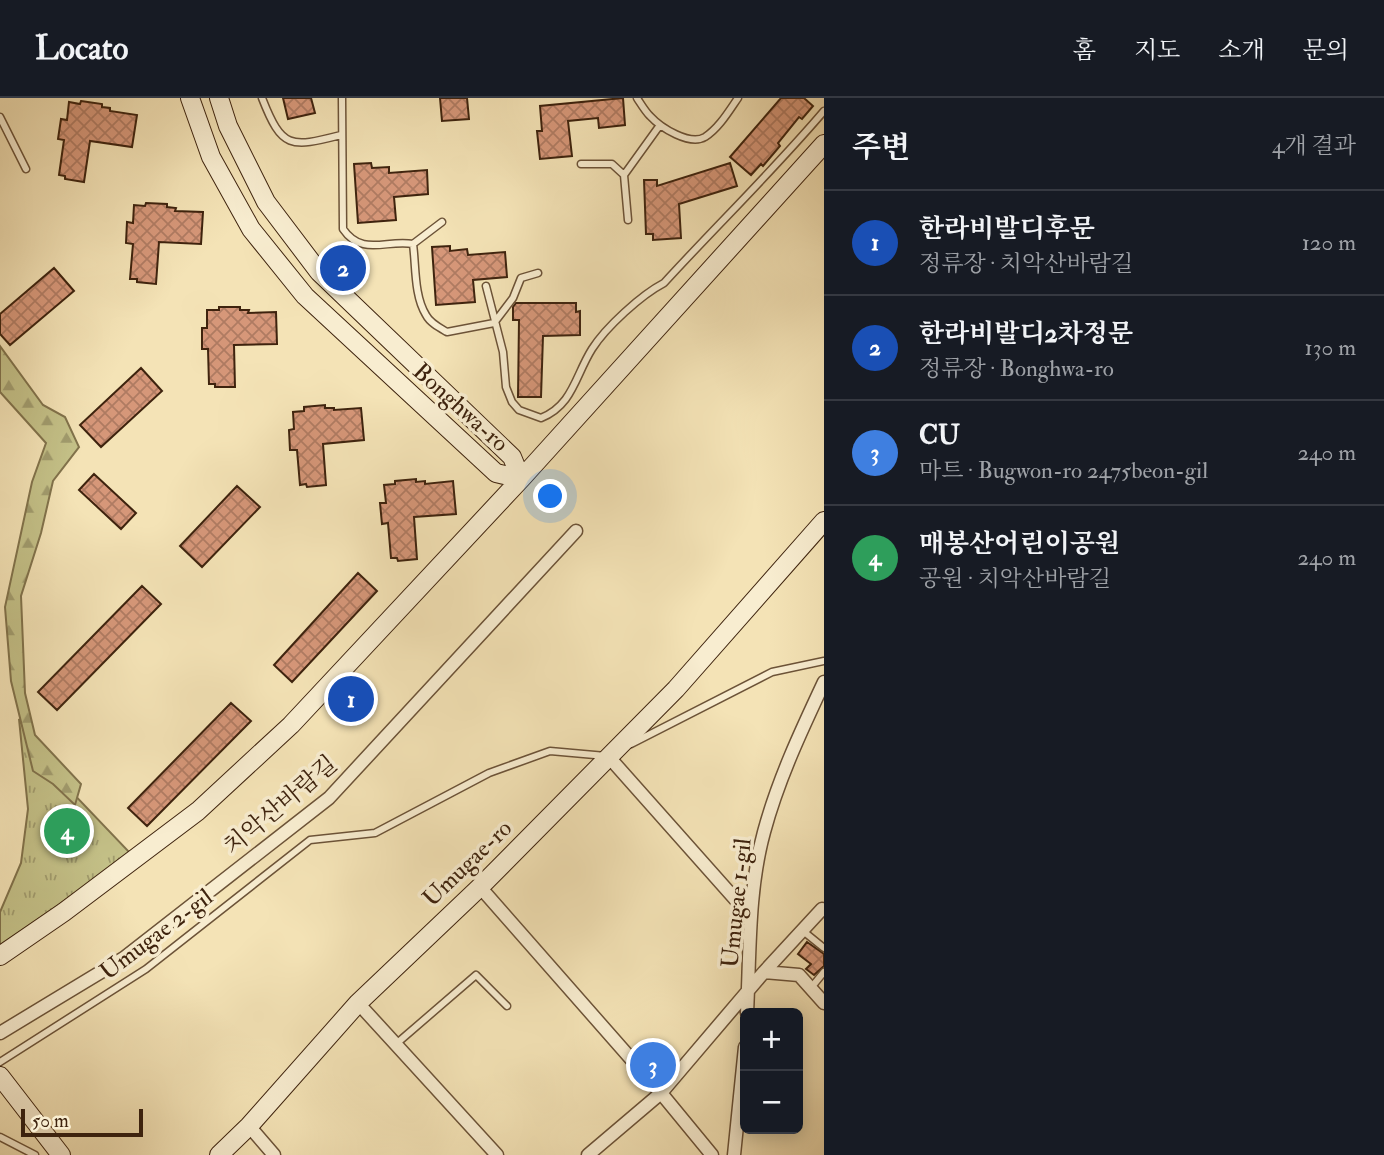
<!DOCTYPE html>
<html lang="ko">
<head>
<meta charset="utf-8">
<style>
	:root { --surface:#171b24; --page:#242831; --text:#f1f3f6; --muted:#9ea1a6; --line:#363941; --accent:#db2777 }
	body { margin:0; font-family:"IM FELL Double Pica","Noto Serif KR",serif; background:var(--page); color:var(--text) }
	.controls { position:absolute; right:21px; bottom:21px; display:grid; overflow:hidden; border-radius:10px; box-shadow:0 4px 18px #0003 }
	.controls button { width:63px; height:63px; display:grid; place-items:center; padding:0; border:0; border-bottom:2px solid var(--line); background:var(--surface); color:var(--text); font:35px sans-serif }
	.scale { position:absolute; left:21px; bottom:18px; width:122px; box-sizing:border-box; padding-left:7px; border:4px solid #3e230e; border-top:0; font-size:19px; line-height:24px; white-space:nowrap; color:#3e230e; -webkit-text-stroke:5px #f8edd0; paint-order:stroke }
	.you { position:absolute; left:551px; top:399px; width:24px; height:24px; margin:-18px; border:5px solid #fff; border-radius:50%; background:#1a73e8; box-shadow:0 0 0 10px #1a73e833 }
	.badge { display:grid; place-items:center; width:46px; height:46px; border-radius:50%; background:var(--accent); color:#fff; font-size:23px; font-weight:700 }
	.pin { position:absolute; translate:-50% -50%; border:4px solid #fff; box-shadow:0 2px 7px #0006 }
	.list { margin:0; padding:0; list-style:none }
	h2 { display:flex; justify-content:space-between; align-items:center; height:91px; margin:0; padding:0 28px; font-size:30px }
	h2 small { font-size:23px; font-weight:400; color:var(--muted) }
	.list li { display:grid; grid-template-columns:46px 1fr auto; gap:21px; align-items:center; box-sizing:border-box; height:105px; padding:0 28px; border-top:2px solid var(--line) }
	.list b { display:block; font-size:26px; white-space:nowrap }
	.list p { margin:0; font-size:23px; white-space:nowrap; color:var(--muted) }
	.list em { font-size:23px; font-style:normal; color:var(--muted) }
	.map { position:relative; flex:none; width:824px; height:1057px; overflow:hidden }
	header { display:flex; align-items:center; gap:42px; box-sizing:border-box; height:98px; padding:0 35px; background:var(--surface); border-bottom:2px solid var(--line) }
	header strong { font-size:33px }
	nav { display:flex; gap:38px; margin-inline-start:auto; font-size:24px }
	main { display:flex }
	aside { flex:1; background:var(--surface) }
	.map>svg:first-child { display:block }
	.grass { fill:url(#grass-tufts); stroke:#81724b; stroke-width:2 }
	.forest { fill:url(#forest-firs); stroke:#81724b; stroke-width:2 }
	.building { fill:url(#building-cross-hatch); stroke:#3e230e; stroke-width:2 }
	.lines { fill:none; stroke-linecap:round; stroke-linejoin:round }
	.lane-casing { stroke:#6c5338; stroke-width:9 }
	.street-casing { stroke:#6c5338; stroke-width:15 }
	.secondary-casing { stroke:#3e230e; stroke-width:20 }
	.lane { stroke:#f8edd0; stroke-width:6 }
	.street { stroke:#f8edd0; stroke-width:12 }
	.secondary { stroke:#f8edd0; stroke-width:18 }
	.labels { text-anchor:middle; stroke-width:7; stroke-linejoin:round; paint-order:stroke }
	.street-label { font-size:24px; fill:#3e230e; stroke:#f8edd0 }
</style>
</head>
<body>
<header>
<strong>Locato</strong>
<nav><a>홈</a><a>지도</a><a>소개</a><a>문의</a></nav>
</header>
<main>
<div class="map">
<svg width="824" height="1057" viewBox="0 0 824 1057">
	<defs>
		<pattern id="grass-tufts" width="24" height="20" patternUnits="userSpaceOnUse" patternTransform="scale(1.75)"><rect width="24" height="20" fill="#c4c188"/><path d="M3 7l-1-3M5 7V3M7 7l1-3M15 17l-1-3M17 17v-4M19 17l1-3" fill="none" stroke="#a19c6e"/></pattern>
		<pattern id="forest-firs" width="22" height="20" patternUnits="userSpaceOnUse" patternTransform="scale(1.75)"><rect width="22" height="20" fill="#c4c188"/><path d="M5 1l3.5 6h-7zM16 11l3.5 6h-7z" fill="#a19c6e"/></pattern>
		<pattern id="building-cross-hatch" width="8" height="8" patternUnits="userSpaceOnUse" patternTransform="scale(1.75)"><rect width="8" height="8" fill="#d69779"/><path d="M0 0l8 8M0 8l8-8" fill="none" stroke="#af7b62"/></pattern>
	</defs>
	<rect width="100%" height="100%" fill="#f4e3b6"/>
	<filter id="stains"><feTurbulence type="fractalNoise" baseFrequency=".00286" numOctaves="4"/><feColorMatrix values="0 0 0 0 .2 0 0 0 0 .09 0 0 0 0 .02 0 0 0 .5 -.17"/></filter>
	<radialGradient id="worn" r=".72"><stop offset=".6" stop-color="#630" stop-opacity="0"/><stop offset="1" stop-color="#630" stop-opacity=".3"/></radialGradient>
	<path class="grass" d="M 19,621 L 44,665 L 131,756 L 0,848 L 0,814 L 21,765 L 28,711 Z"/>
	<path class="forest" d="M 0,248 L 43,307 L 65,319 L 79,349 L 53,383 L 41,435 L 21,498 L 25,595 L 35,637 L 81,686 L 75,707 L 53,686 L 33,673 L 11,583 L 5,509 L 32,384 L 46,345 L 0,294 Z"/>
	<path class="building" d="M 283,0 L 311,0 L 315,15 L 288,21 Z
		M 440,0 L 467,0 L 469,21 L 442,23 Z
		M 623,0 L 625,27 L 599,30 L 598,20 L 568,23 L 572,58 L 540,61 L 537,33 L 542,33 L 540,8 Z
		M 781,0 L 804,0 L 813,8 L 802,21 L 799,19 L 778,45 L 780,48 L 763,68 L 761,66 L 751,77 L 730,59 Z
		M 81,3 L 102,6 L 102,9 L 110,10 L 110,13 L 137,17 L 132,49 L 90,43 L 84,84 L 65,81 L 65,78 L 59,77 L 64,42 L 58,41 L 61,21 L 67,22 L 69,4 L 80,6 Z
		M 371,65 L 372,70 L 389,69 L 389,75 L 427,72 L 428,96 L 394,99 L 396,122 L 358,125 L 354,66 Z
		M 730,65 L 737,88 L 679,106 L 681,140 L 653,142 L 653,136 L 646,136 L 644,82 L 657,82 L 657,88 Z
		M 146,105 L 167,106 L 167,109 L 176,110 L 175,113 L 203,114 L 201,146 L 159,144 L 156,186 L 137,184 L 137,181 L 130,181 L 133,146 L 126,145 L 127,124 L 133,125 L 134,107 L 145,108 Z
		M 450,148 L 450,153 L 467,151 L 468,157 L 505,154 L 507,179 L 473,182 L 475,204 L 436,207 L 432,149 Z
		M 54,170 L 74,193 L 10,247 L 0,236 L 0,216 Z
		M 516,205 L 576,205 L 576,214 L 580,213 L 580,237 L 543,238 L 541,299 L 518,299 L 519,222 L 513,222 L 513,209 Z
		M 219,209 L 240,209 L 240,212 L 249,212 L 248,215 L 276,214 L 277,246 L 234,247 L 235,289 L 215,289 L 215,286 L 209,286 L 208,251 L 202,251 L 202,230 L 207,230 L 207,212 L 219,212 Z
		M 141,270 L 162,293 L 101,349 L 80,327 Z
		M 325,307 L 325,310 L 334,310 L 334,312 L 361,310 L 364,342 L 323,346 L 326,387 L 307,389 L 306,386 L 300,387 L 297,352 L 290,352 L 289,332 L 294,331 L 293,314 L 304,313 L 304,309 Z
		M 94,376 L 136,415 L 121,431 L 79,392 Z
		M 416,381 L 416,384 L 425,383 L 425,386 L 453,383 L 456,416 L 414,419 L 417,461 L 398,463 L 397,460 L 391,460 L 388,425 L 382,426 L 380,405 L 386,405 L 384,387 L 395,386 L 395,383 Z
		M 237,388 L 260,409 L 202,469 L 180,448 Z
		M 358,475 L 377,493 L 292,584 L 274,567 Z
		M 142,488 L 161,506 L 57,612 L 38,594 Z
		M 231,605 L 251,623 L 147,728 L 128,710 Z
		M 807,844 L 824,856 L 824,868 L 814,877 L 806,871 L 811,866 L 798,856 Z
		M 648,952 L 669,973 L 665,976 L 658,978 L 641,959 Z"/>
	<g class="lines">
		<defs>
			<path id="lane" d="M 262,0 C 282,51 290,50 341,37
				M 342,0 L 343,131 C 362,159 387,141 413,146 C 416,168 414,198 426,217 C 430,225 440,230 447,234 L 494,225 L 513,200 L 521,180 L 538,175
				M 637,0 C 641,6 645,13 650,18 C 661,30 690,48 705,39 C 719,30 729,13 738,0
				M 0,19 L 26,71
				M 581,66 L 612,66 L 624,77
				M 628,122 L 624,77 L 660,27
				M 413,146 L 442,124
				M 486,188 L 503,254 L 506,289 L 512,304 L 519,312 L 541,320 C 573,307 575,278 592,251 C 606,229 641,197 664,185 C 717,127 773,73 824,13
				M 631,646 L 772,574 L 824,563
				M 803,833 L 824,850
				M 815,885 L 824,874
				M 396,946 L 476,877 L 507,908
				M 0,964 L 146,871 L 310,742 L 375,735 L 489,675 L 550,653 L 606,658
				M 0,1039 L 35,1057"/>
			<path id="street" d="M 608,658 L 751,819
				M 480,789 L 661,995 L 712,1057
				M 764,874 L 822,811
				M 358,905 L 497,1057
				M 747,915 C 750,855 748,792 764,734 C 778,682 801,633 824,584
				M 0,935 L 124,860 L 329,700 L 576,433
				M 249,1028 L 274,1057
				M 588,1057 L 661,995 L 764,874 L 799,877 L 824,905
				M 734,1057 L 745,949"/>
			<path id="secondary" d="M 190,0 L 211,59 L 251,131 L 305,198 L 496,375 L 521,381
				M 219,0 L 228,28 L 266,104 L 319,174 L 512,359 L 521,381
				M 0,858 L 64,814 L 198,713 L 291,627 L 521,381 L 824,46
				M 0,978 L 61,1057
				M 219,1057 L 249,1028 L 358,905 L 480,789 L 676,591 L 824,423"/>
		</defs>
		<use href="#lane" class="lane-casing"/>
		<use href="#street" class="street-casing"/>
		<use href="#secondary" class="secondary-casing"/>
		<use href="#lane" class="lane"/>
		<use href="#street" class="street"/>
		<use href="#secondary" class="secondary"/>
	</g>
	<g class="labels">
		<g class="street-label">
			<text transform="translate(461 309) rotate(42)" y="8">Bonghwa-ro</text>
			<text transform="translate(280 707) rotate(-40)" y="8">치악산바람길</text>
			<text transform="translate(467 765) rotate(-44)" y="8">Umugae-ro</text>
			<text transform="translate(736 805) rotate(-84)" y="8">Umugae 1-gil</text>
			<text transform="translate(156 836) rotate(-37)" y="8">Umugae 2-gil</text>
		</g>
	</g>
	<rect width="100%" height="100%" filter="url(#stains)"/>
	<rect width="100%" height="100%" fill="url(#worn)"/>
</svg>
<div class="controls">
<button>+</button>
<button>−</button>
</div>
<div class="scale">50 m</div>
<div class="you"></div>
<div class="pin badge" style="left:351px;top:601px;background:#1a4fb4">1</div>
<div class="pin badge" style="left:343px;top:170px;background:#1a4fb4">2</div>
<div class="pin badge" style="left:653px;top:967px;background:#3f7fe0">3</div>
<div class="pin badge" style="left:67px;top:733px;background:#2e9e5b">4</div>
</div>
<aside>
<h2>주변<small>4개 결과</small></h2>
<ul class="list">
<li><span class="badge" style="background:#1a4fb4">1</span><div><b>한라비발디후문</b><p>정류장 · 치악산바람길</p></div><em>120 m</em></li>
<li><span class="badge" style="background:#1a4fb4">2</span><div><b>한라비발디2차정문</b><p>정류장 · Bonghwa-ro</p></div><em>130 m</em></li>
<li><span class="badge" style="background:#3f7fe0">3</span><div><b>CU</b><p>마트 · Bugwon-ro 2475beon-gil</p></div><em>240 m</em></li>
<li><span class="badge" style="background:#2e9e5b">4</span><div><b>매봉산어린이공원</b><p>공원 · 치악산바람길</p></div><em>240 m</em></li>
</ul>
</aside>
</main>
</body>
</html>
